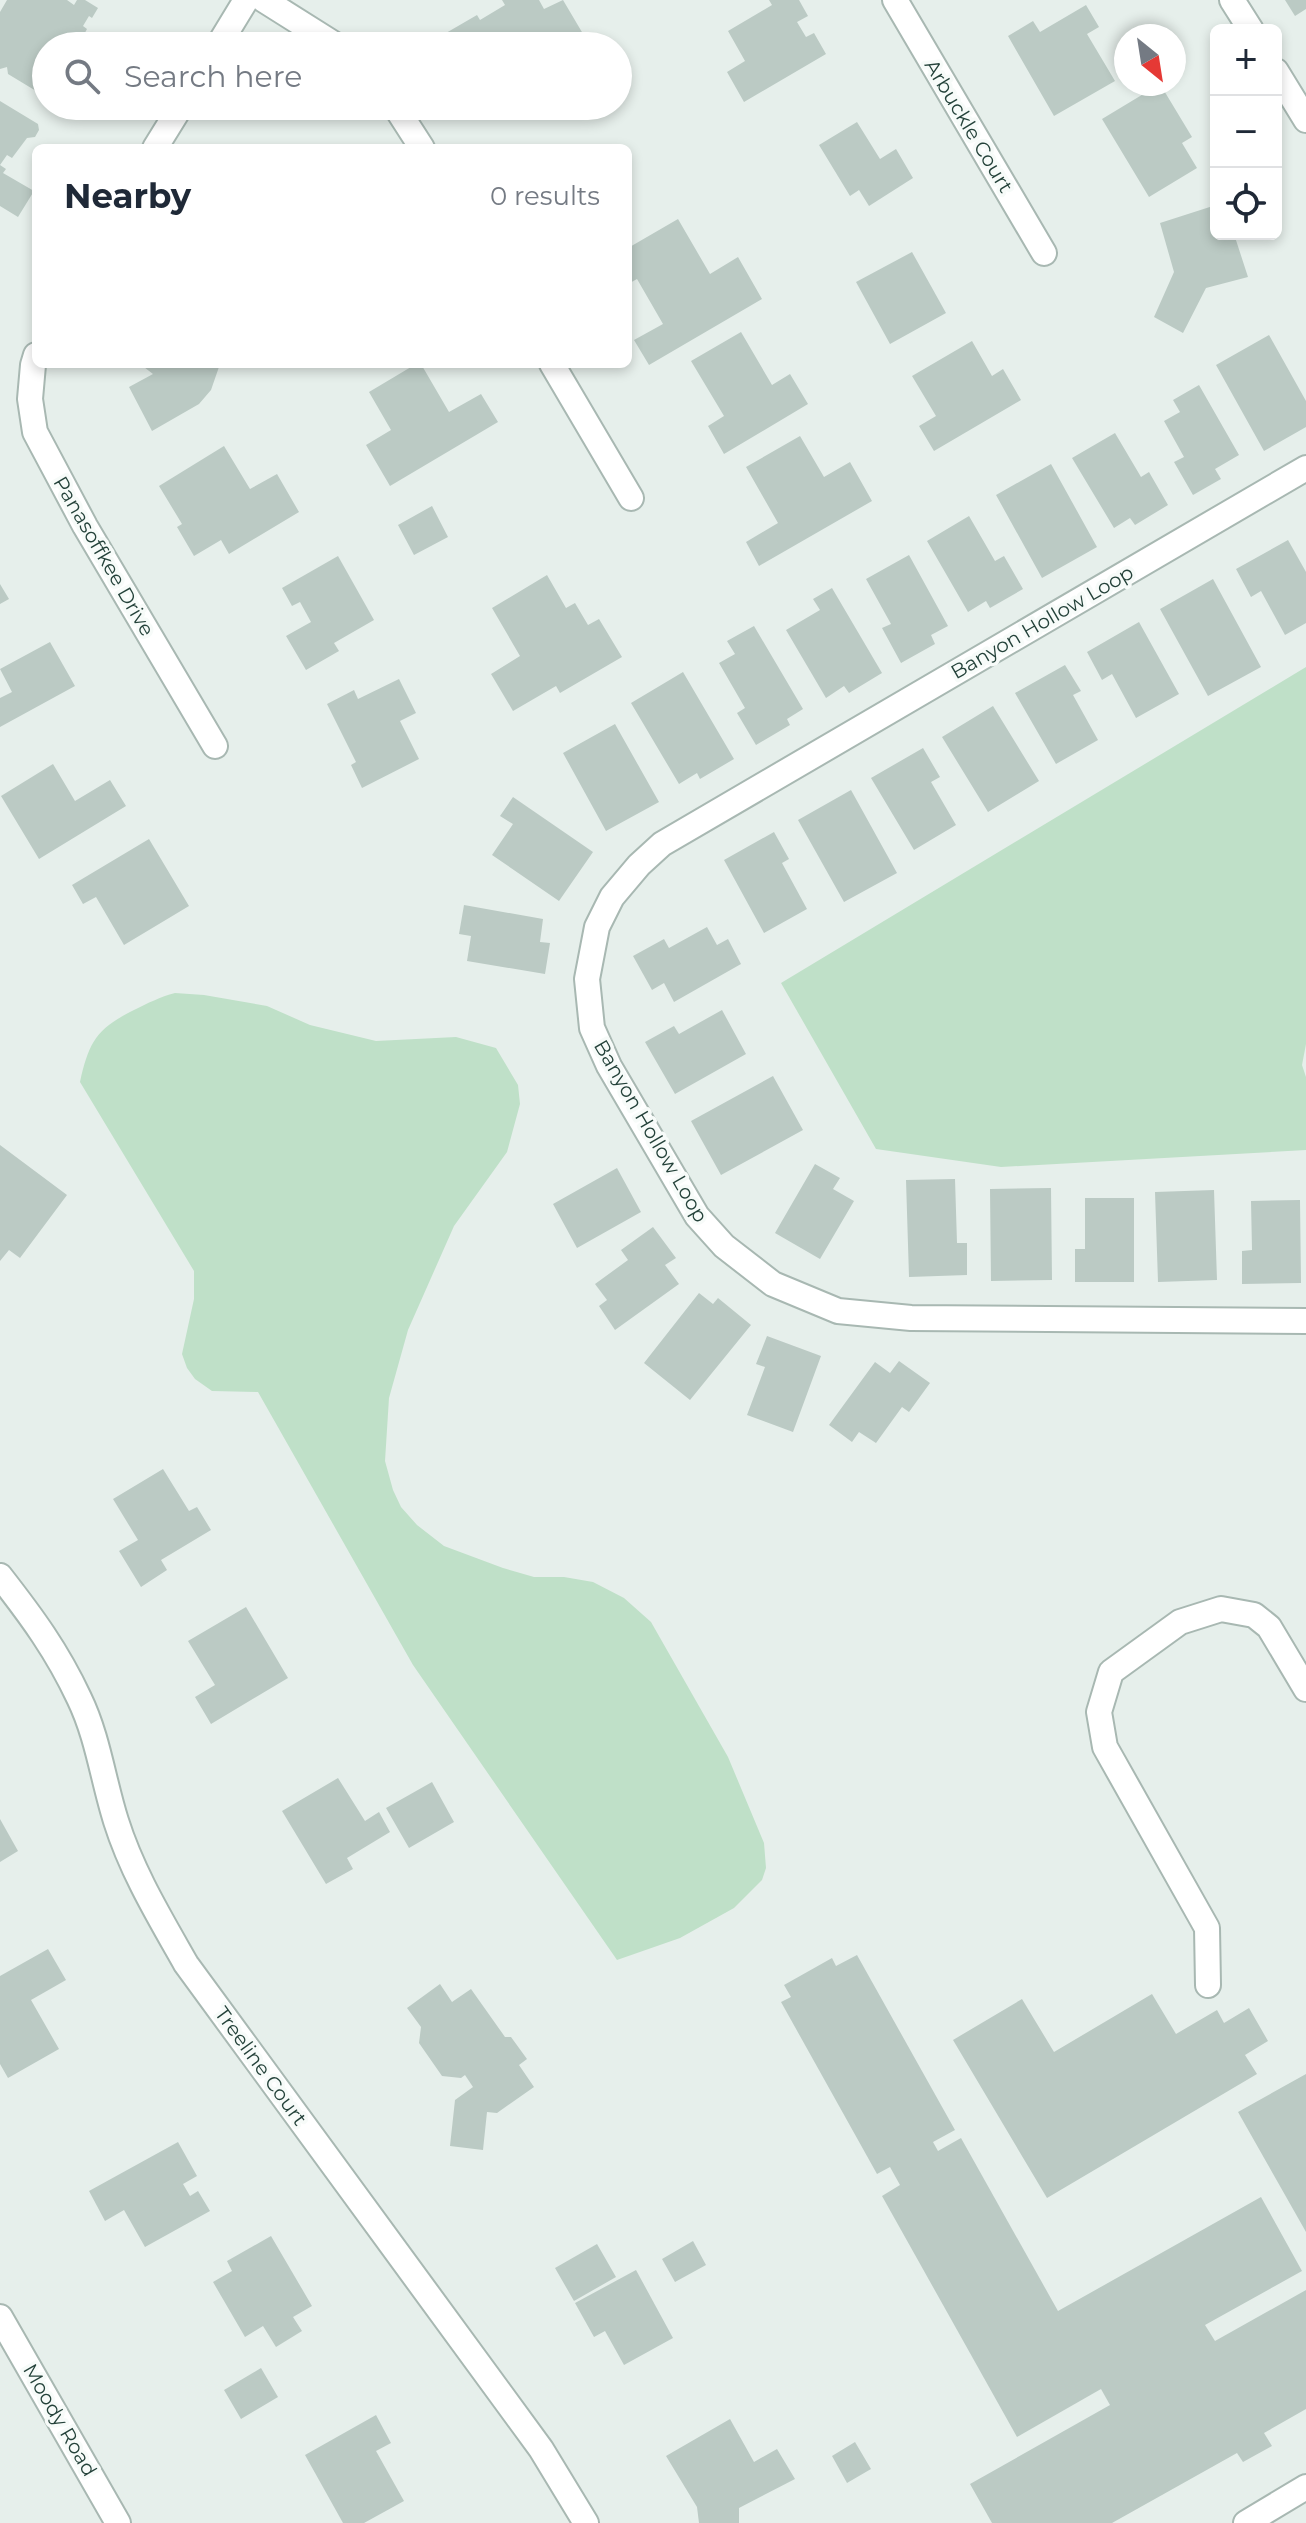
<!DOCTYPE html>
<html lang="en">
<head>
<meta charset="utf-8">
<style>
	:root { --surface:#fff; --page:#f2f2f3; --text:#1f2937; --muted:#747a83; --line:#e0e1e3 }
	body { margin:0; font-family:Montserrat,sans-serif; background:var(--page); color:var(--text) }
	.controls { position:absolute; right:24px; top:24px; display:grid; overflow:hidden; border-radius:12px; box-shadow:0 4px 12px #0003 }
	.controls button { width:72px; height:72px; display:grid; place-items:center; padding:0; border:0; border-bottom:2px solid var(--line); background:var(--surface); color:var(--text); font:40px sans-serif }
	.compass { position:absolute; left:1114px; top:24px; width:72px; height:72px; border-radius:50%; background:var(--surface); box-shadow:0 4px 12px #0003; rotate:150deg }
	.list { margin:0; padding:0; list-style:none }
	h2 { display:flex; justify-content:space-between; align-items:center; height:104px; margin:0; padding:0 32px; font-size:34px }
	h2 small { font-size:26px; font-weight:400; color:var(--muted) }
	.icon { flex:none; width:44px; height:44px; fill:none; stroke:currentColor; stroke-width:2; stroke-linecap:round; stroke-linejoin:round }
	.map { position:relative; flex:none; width:1306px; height:2523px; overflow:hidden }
	.search { position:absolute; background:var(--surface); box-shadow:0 4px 12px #0003; left:32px; top:32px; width:600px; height:88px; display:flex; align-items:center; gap:20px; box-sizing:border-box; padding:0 28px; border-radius:44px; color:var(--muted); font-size:30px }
	.panel { position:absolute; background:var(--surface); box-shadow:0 4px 12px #0003; left:32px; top:144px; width:600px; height:224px; border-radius:12px }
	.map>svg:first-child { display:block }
	.green { fill:#bfe0c8 }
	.building { fill:#bbcac4 }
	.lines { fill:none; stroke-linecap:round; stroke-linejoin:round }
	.minor-casing { stroke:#a8b8b2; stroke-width:28 }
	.minor { stroke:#fff; stroke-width:24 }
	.labels { text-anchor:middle; stroke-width:7; stroke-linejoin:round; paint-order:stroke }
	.street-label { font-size:20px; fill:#24423a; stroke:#f7fbf9 }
</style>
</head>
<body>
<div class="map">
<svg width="1306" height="2523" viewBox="0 0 1306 2523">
	<rect width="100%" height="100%" fill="#e6efeb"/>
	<path class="green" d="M 1306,667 L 1306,1044 L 1302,1065 L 1306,1077 L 1306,1150 L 1001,1167 L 876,1149 L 781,983 Z
		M 175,993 L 204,995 L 267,1006 L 310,1025 L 376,1041 L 456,1037 L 496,1048 L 518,1085 L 520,1104 L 507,1152 L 454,1226 L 408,1330 L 389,1398 L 385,1461 L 393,1490 L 401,1507 L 417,1525 L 444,1546 L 503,1568 L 534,1577 L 564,1577 L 593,1582 L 624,1598 L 651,1622 L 728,1757 L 764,1843 L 766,1868 L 762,1880 L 734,1908 L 680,1938 L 617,1960 L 413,1665 L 258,1392 L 212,1391 L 195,1379 L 187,1368 L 182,1354 L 194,1299 L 194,1271 L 80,1082 C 89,1042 96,1029 134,1010 C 148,1003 160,997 175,993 Z"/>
	<path class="building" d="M 7,0 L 67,0 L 74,5 L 77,0 L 85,0 L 98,8 L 92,18 L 89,16 L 83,26 L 87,29 L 78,46 L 46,46 L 46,97 L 8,74 L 7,67 L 0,69 L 0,12 Z
		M 502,0 L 539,0 L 544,9 L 563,0 L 589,44 L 586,46 L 505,46 L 499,36 L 483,46 L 454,46 L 446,33 L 477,15 L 480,20 L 505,5 Z
		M 769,0 L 799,0 L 808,16 L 797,22 L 806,37 L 814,33 L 826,54 L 744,102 L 727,72 L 745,61 L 728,31 L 772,5 Z
		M 1285,0 L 1306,0 L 1306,9 L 1295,16 Z
		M 1086,5 L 1099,27 L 1087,34 L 1115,81 L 1054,116 L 1008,36 L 1033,21 L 1040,32 Z
		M 1160,84 L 1192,137 L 1182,143 L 1197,168 L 1149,197 L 1102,119 Z
		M 0,101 L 38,124 L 39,130 L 35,137 L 27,138 L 12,158 L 7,155 L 0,165 L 6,169 L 3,173 L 34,191 L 18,217 L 0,206 Z
		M 60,106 L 86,106 L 79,118 Z
		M 857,122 L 880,159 L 896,149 L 913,178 L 869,206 L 859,190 L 850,196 L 819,145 Z
		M 1216,205 L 1216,234 L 1234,234 L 1248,277 L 1206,288 L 1183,333 L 1154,317 L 1174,272 L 1160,223 Z
		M 678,219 L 710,274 L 738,257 L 762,299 L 649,365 L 634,340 L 663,324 L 637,279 L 628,284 L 628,248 Z
		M 912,252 L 946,313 L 890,344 L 856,282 Z
		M 741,332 L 772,385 L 790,374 L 808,404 L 724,454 L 708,426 L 724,416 L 691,361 Z
		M 1269,335 L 1306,401 L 1306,427 L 1264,451 L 1216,365 Z
		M 972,341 L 992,376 L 1003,369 L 1021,400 L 934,451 L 919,426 L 936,416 L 912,376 Z
		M 140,364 L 220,364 L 211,390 L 199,404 L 152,431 L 129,387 L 153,374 Z
		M 416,364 L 421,364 L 449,412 L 481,394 L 498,422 L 390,486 L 366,445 L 391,430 L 369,392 Z
		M 1199,385 L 1239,455 L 1215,469 L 1221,479 L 1193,495 L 1174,462 L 1184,457 L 1164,421 L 1180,412 L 1173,400 Z
		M 1115,433 L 1141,477 L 1149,472 L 1168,505 L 1135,525 L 1130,518 L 1114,528 L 1072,458 Z
		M 800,436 L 824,477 L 850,462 L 872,501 L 759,566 L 746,542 L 778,523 L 746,467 Z
		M 224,446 L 250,489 L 277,474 L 299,512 L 229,554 L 221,540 L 194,556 L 177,527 L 182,524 L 159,486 Z
		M 1051,464 L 1097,547 L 1042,578 L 996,495 Z
		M 432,506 L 448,537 L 414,555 L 398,525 Z
		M 969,516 L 995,561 L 1004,556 L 1023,589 L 990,608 L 986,601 L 968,612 L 927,541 Z
		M 1288,540 L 1306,572 L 1306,623 L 1285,635 L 1261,591 L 1251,597 L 1236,569 Z
		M 909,555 L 948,626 L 931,635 L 935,644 L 901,663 L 882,628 L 891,624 L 866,579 Z
		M 338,556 L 374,620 L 334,643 L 339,651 L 306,670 L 286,636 L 311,622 L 300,602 L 292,606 L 282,588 Z
		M 547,575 L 566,608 L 575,603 L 588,625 L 599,619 L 622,657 L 560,693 L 556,686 L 513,711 L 491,674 L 520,656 L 492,608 Z
		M 1213,579 L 1261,667 L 1208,696 L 1160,609 Z
		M 0,584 L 9,599 L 0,604 Z
		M 832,588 L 882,673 L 849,693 L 844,686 L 826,698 L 786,630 L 820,610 L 813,599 Z
		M 1139,622 L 1179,694 L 1136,718 L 1112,674 L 1102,680 L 1087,652 Z
		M 754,626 L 803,709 L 787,719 L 790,725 L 756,745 L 737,713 L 745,708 L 719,663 L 735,654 L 727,641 Z
		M 50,642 L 75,686 L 0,727 L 0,698 L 12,692 L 0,669 Z
		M 1065,665 L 1081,691 L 1073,695 L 1098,740 L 1056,764 L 1015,693 Z
		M 683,672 L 734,759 L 700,779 L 697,773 L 679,784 L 631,703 Z
		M 399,679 L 416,713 L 400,721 L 419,759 L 362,788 L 351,765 L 356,762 L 327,704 L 354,690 L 358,699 Z
		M 993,706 L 1039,781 L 988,812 L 942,737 Z
		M 615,724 L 659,802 L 606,831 L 563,753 Z
		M 923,748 L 940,777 L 931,782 L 956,825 L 914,850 L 871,778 Z
		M 53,764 L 75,801 L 110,780 L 126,806 L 39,859 L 1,796 Z
		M 851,790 L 897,873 L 844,902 L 798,820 Z
		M 513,797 L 593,852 L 559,901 L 492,855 L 513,824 L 500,816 Z
		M 774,832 L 789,859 L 782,863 L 807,909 L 764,933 L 724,860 Z
		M 149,839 L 189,906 L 124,945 L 96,897 L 83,904 L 72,885 Z
		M 464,905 L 543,919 L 540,942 L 550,943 L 545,974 L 467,961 L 471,936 L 459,934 Z
		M 707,927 L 717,945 L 728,939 L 741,964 L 674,1002 L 664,983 L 652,990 L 633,956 L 664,939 L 669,948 Z
		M 722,1010 L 746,1054 L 675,1094 L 645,1042 L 674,1026 L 679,1034 Z
		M 773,1076 L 803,1130 L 721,1175 L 691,1121 Z
		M 0,1145 L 67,1195 L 20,1258 L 9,1250 L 0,1261 Z
		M 815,1164 L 840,1178 L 833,1189 L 854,1201 L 820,1259 L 775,1233 Z
		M 617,1168 L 641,1212 L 577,1248 L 553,1204 Z
		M 955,1179 L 957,1243 L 967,1243 L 967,1275 L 909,1277 L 906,1180 Z
		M 1051,1188 L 1052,1280 L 991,1281 L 990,1189 Z
		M 1214,1190 L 1217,1280 L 1158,1282 L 1155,1192 Z
		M 1085,1198 L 1134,1198 L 1134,1282 L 1075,1282 L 1075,1249 L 1085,1249 Z
		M 1300,1200 L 1301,1283 L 1242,1284 L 1242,1251 L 1252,1250 L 1251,1201 Z
		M 653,1227 L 676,1258 L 665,1265 L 679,1284 L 615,1330 L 599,1306 L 607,1300 L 595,1284 L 628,1260 L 621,1250 Z
		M 699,1293 L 713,1304 L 718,1298 L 751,1325 L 690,1400 L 644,1363 Z
		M 767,1336 L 821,1356 L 793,1432 L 747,1415 L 765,1367 L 756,1364 Z
		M 899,1361 L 930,1383 L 909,1412 L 902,1407 L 876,1443 L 859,1432 L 852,1442 L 829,1425 L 875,1362 L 890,1373 Z
		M 163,1469 L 189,1511 L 197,1507 L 211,1530 L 161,1560 L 167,1570 L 141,1587 L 119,1551 L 138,1540 L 113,1499 Z
		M 246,1607 L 288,1678 L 211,1724 L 195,1697 L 215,1685 L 188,1641 Z
		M 338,1778 L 365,1821 L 379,1812 L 390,1832 L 347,1858 L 353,1869 L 326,1884 L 282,1811 Z
		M 432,1782 L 454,1822 L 409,1848 L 386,1808 Z
		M 0,1819 L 18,1851 L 0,1862 Z
		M 48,1949 L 66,1980 L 31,2000 L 59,2049 L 8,2078 L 0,2064 L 0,1976 Z
		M 857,1955 L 955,2130 L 933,2142 L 938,2151 L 961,2138 L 1058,2311 L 1261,2197 L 1302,2271 L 1205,2325 L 1215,2341 L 1306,2290 L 1306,2409 L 1264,2433 L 1272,2446 L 1243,2462 L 1237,2453 L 1112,2523 L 992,2523 L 970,2484 L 1110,2405 L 1101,2389 L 1017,2437 L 882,2196 L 900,2185 L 890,2167 L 877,2174 L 781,2002 L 791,1997 L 784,1985 L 832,1958 L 836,1966 Z
		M 440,1984 L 452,2002 L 471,1989 L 505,2037 L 511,2037 L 527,2059 L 519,2065 L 534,2087 L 497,2113 L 487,2112 L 483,2150 L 450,2146 L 455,2100 L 473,2087 L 465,2075 L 461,2078 L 442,2076 L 419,2043 L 421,2027 L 407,2008 Z
		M 1152,1994 L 1176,2034 L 1217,2010 L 1224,2023 L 1249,2008 L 1268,2041 L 1245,2055 L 1257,2074 L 1047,2198 L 953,2040 L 1022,1999 L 1054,2052 Z
		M 1306,2074 L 1306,2232 L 1238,2112 Z
		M 178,2142 L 197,2176 L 183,2184 L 190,2196 L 198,2191 L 210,2211 L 145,2247 L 124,2210 L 105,2221 L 89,2191 Z
		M 271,2236 L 312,2306 L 293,2317 L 302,2331 L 276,2347 L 263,2326 L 245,2337 L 213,2282 L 232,2271 L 227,2261 Z
		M 693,2241 L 706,2265 L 675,2282 L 662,2259 Z
		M 597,2244 L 616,2277 L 574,2301 L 555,2268 Z
		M 636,2270 L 673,2338 L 624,2365 L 605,2331 L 594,2337 L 575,2303 Z
		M 261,2368 L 278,2397 L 241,2419 L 224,2390 Z
		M 376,2415 L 391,2443 L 376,2451 L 404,2501 L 364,2523 L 343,2523 L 305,2455 Z
		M 730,2419 L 754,2462 L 777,2449 L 795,2479 L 739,2508 L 739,2523 L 699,2523 L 697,2507 L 666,2456 Z
		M 855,2442 L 871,2469 L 847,2483 L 832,2456 Z"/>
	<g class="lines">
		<defs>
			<path id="minor" d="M 264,0 L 337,46
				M 895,0 L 1044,253
				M 1232,0 L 1251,30
				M 218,46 L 246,0
				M 1276,71 L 1306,120
				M 395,106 L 422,148
				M 155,148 L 181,106
				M 36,355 L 33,365 L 30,399 L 35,432 L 85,526 L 215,746
				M 552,364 L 631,498
				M 1306,468 L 662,844 L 639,865 L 612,897 L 597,927 L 587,979 L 592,1028 L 609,1066 L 697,1216 L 724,1246 L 773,1284 L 838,1311 L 911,1318 L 1306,1321
				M 0,1576 C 32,1617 57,1651 79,1698 C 98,1737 103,1780 116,1821 C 132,1872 160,1918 186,1964 L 541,2449 L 586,2523
				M 1208,1985 L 1207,1928 L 1105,1747 L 1099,1712 L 1111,1672 L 1180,1622 L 1221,1609 L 1254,1615 L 1269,1627 L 1306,1689
				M 0,2317 L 118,2523
				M 1246,2523 L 1306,2487"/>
		</defs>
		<use href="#minor" class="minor-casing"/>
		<use href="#minor" class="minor"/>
	</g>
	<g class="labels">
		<g class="street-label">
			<text transform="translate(969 126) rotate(59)" y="7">Arbuckle Court</text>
			<text transform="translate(104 556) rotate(60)" y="7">Panasoffkee Drive</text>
			<text transform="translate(1042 622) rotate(-30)" y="7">Banyon Hollow Loop</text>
			<text transform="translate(651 1131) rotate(60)" y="7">Banyon Hollow Loop</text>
			<text transform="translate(261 2066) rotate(54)" y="7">Treeline Court</text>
			<text transform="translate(60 2420) rotate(60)" y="7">Moody Road</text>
		</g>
	</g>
</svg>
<div class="controls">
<button>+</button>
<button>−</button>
<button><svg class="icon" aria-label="locate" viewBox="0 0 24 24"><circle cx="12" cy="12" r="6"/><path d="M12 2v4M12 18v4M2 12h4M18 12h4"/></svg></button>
</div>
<svg class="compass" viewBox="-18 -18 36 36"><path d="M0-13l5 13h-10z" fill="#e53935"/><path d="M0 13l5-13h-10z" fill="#747a83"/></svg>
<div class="search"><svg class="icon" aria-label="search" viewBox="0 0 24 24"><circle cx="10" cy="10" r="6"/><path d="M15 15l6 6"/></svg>Search here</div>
<section class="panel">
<h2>Nearby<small>0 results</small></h2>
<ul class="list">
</ul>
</section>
</div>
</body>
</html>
